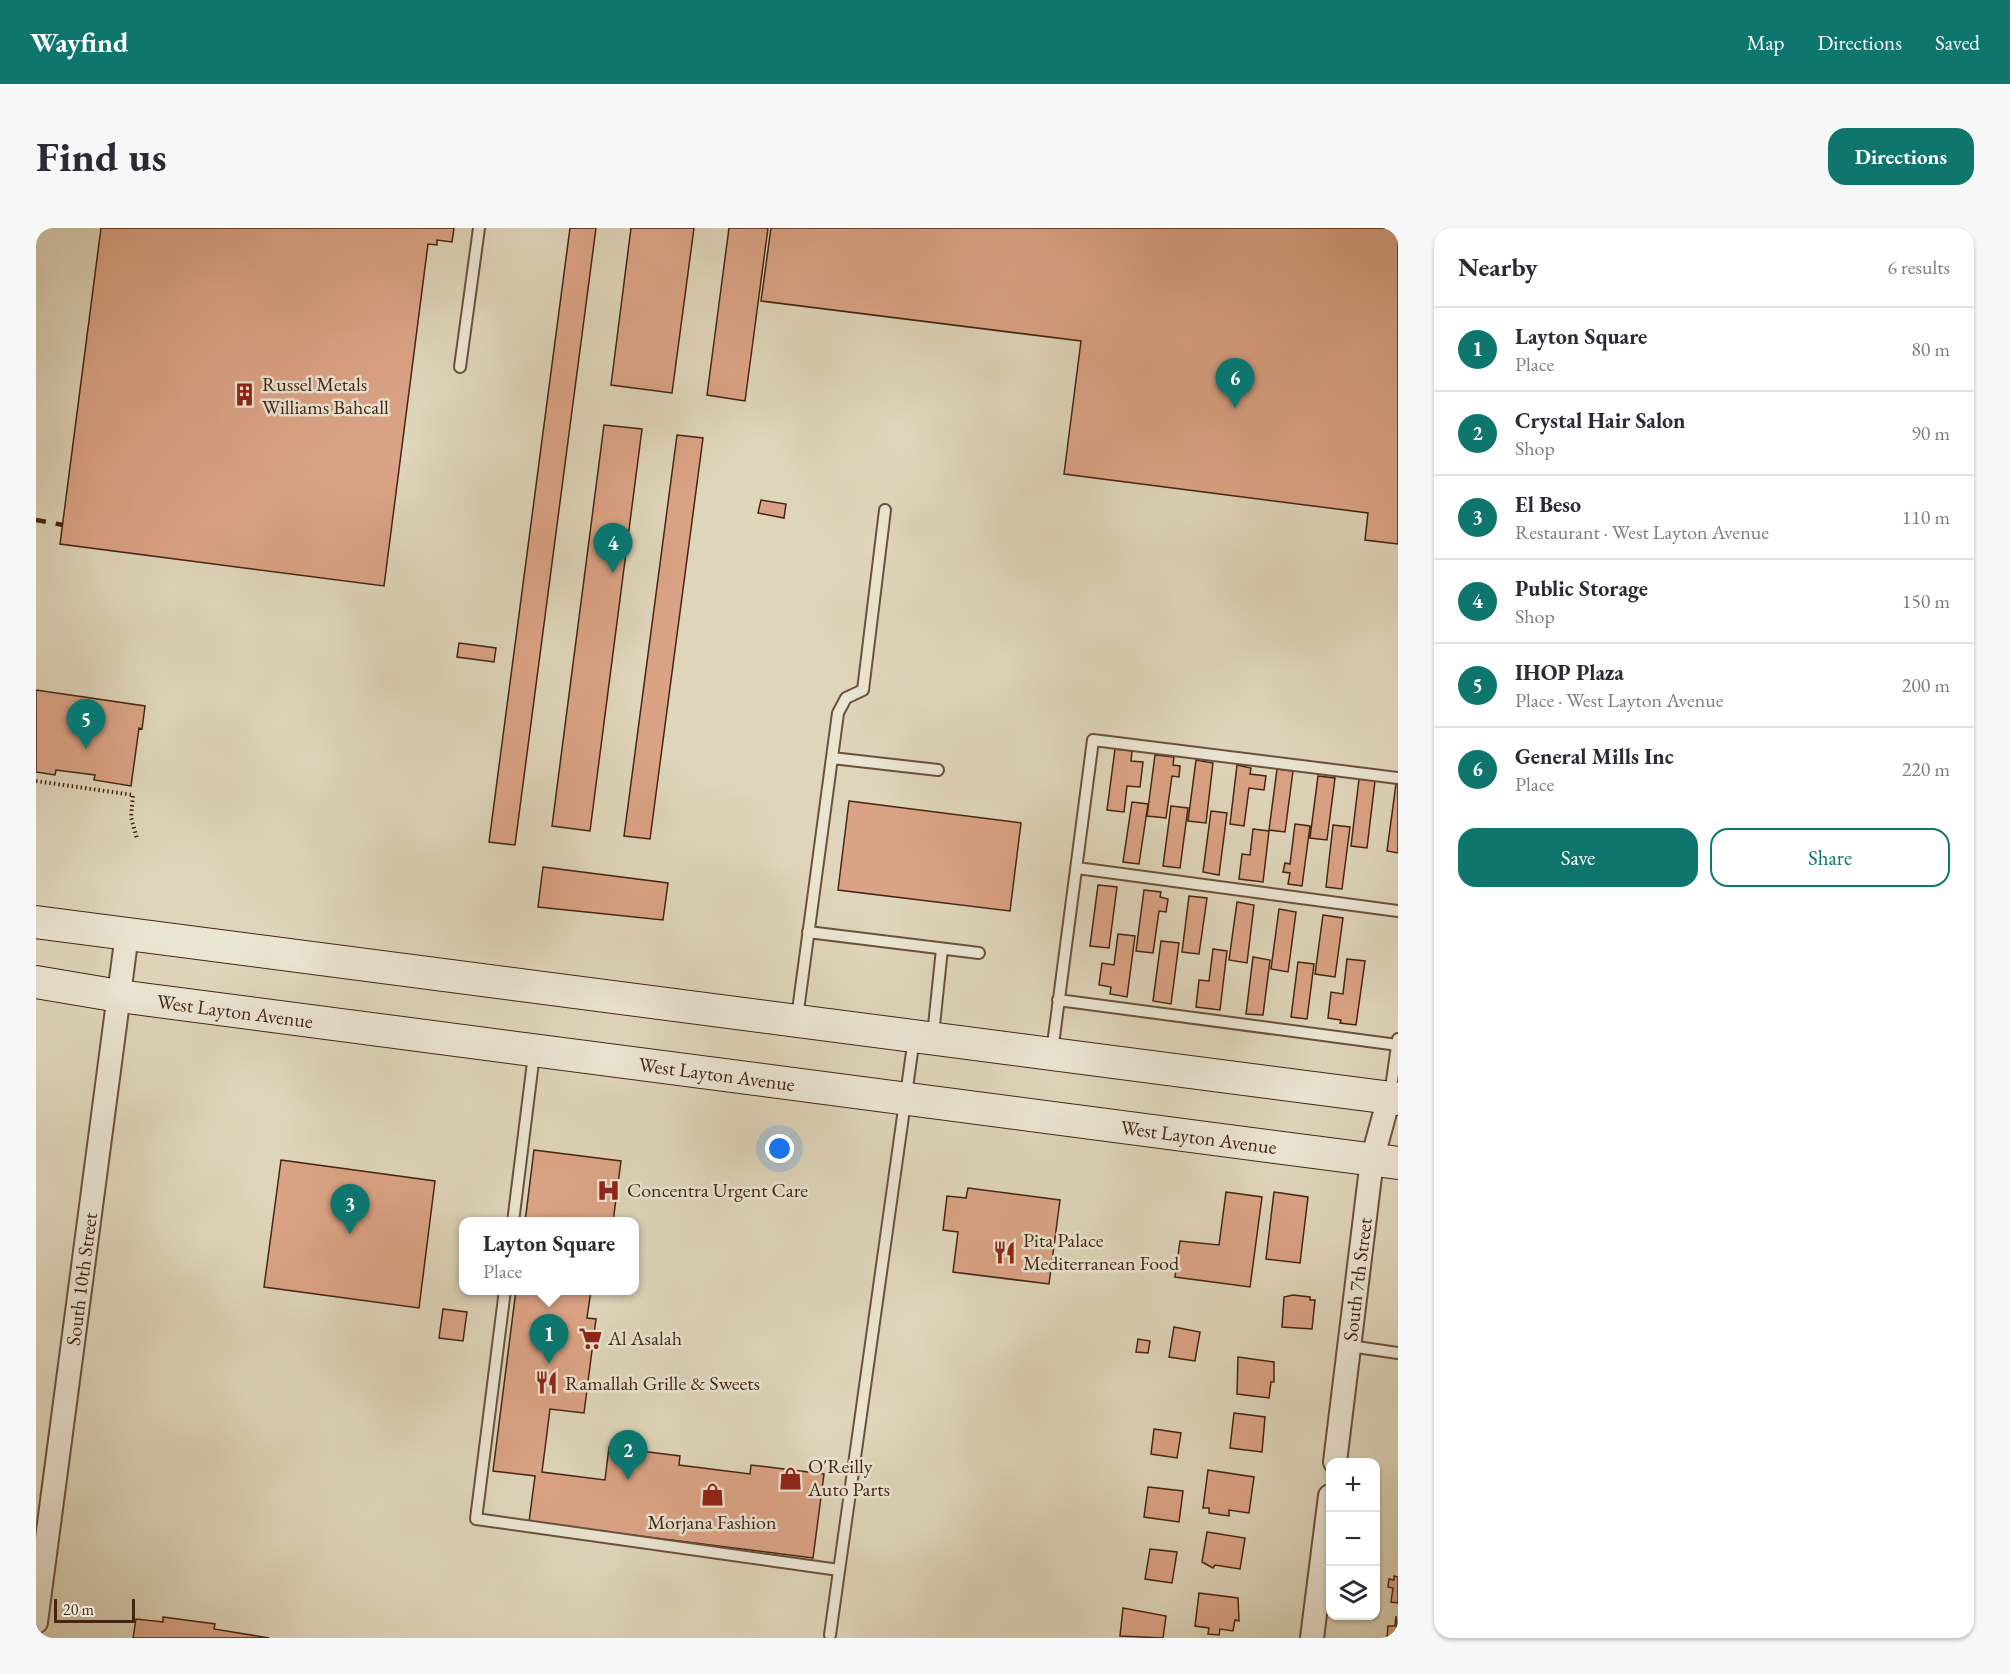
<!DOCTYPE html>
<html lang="en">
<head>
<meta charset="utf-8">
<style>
	:root { --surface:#fff; --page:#f7f7f7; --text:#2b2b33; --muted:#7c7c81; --line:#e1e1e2; --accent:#0f766e }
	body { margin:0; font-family:"EB Garamond",serif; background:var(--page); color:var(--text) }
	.controls { position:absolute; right:18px; bottom:18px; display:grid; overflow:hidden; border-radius:12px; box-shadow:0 2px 4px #0004 }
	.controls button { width:54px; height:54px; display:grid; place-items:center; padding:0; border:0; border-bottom:2px solid var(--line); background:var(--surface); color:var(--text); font:30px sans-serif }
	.scale { position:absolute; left:18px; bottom:15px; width:81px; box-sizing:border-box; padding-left:6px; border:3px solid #452411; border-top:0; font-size:16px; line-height:21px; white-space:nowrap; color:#452411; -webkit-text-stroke:4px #eae4d2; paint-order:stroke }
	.you { position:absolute; left:744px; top:921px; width:21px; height:21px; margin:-15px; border:4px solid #fff; border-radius:50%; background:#1a73e8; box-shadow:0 0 0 9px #1a73e833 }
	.badge { display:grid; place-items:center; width:39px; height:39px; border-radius:50%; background:var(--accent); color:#fff; font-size:20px; font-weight:700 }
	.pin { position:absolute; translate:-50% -50px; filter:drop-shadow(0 2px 3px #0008) }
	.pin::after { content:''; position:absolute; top:32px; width:21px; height:18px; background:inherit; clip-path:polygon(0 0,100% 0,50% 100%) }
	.popup { position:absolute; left:423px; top:989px; width:180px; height:78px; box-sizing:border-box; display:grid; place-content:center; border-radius:12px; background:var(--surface); filter:drop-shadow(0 2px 4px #0005); font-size:20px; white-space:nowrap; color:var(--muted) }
	.popup b { font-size:22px; color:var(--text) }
	.popup::after { content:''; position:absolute; left:50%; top:100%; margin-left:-12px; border:12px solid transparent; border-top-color:var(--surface) }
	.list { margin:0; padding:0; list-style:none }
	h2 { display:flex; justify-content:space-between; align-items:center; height:78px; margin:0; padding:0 24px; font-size:26px }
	h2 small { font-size:20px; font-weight:400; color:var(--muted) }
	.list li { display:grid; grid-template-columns:39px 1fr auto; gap:18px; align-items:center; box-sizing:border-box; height:84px; padding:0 24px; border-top:2px solid var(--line) }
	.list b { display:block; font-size:22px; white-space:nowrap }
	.list p { margin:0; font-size:20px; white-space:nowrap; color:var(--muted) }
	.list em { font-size:20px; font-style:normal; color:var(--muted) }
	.actions { display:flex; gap:12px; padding:18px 24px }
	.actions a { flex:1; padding:14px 0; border:2px solid var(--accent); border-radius:18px; text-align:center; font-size:21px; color:var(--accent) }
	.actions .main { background:var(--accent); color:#fff }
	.icon { flex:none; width:33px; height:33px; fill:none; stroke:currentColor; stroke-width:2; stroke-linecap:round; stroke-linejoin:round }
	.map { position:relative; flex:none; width:1362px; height:1410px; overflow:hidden; border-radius:18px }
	header { display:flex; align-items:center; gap:36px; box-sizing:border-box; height:84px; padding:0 30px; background:var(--accent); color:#fff }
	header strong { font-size:28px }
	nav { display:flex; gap:33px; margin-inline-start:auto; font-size:21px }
	.intro { display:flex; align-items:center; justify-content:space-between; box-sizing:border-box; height:144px; padding:0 36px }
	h1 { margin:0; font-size:42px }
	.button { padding:15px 27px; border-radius:18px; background:var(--accent); color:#fff; font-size:21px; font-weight:700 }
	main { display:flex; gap:36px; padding:0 36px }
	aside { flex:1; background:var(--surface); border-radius:18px; box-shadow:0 2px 4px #0004 }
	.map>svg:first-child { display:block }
	.building { fill:#dba385; stroke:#452411; stroke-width:1.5 }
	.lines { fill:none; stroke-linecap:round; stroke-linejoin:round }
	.lane-casing { stroke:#6c503b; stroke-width:14 }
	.street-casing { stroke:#6c503b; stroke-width:26 }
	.secondary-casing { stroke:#452411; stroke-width:34 }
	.path { stroke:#452411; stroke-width:4; stroke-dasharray:1.5 3; stroke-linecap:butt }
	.lane { stroke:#eae4d2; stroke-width:10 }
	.street { stroke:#eae4d2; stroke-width:22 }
	.secondary { stroke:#eae4d2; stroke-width:32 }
	.rail { stroke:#452411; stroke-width:4.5; stroke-dasharray:10 10; stroke-linecap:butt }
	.labels { text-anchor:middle; stroke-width:5; stroke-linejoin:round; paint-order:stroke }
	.poi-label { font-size:20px; fill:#452411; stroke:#eae4d2; text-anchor:start }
	.street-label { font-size:20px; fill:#452411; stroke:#eae4d2 }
</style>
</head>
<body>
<header>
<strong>Wayfind</strong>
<nav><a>Map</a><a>Directions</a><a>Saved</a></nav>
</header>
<div class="intro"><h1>Find us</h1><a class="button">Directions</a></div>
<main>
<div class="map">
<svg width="1362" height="1410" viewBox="0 0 1362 1410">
	<rect width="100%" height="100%" fill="#dfd5ba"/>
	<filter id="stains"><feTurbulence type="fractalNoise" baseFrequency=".00333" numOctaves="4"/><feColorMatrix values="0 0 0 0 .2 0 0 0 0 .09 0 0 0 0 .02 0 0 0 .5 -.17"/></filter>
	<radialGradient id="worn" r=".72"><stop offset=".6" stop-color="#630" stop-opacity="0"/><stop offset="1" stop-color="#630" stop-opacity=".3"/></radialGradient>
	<path class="building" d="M 65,0 L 418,0 L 416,14 L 401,12 L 401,17 L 392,16 L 348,358 L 24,316 Z
		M 534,0 L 560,0 L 479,617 L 453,614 Z
		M 595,0 L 658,0 L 636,165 L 575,157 Z
		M 693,0 L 732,0 L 709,173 L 671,167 Z
		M 735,0 L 1362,0 L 1362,316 L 1329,312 L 1332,285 L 1028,246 L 1045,113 L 725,73 Z
		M 568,197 L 606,201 L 554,603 L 516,598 Z
		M 641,207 L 667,210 L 614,611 L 588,608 Z
		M 725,272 L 750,276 L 748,290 L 722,285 Z
		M 423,415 L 460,420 L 458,434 L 421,429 Z
		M 0,462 L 109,478 L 106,501 L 103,500 L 95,558 L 58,552 L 59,547 L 20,542 L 19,547 L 0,544 Z
		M 1079,521 L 1096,523 L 1095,533 L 1107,534 L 1104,559 L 1091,558 L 1088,584 L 1071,582 Z
		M 1119,527 L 1138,529 L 1137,537 L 1144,538 L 1143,549 L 1136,548 L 1130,590 L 1111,588 Z
		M 1160,532 L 1177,535 L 1170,595 L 1152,593 Z
		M 1201,537 L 1215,540 L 1214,546 L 1230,548 L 1228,562 L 1213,560 L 1208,598 L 1194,596 Z
		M 1241,541 L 1257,543 L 1249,604 L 1233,602 Z
		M 1282,548 L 1299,550 L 1291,612 L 1274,610 Z
		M 1323,551 L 1339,553 L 1331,620 L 1315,618 Z
		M 1360,556 L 1362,556 L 1362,625 L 1351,623 Z
		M 813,573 L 985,595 L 974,683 L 802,662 Z
		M 1096,574 L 1112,576 L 1103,636 L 1087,634 Z
		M 1135,578 L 1152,580 L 1144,640 L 1127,638 Z
		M 1175,583 L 1191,585 L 1183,647 L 1167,644 Z
		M 1259,596 L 1274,598 L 1266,658 L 1252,656 L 1254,645 L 1247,644 L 1249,635 L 1254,636 Z
		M 1297,597 L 1314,599 L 1306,661 L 1290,659 Z
		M 1217,601 L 1233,603 L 1227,654 L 1203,651 L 1206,626 L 1214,627 Z
		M 507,639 L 632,655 L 627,692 L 502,679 Z
		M 1062,657 L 1081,659 L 1073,720 L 1054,718 Z
		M 1108,662 L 1125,664 L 1124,669 L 1132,671 L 1130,684 L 1123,683 L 1117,725 L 1100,723 Z
		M 1153,668 L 1171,670 L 1163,726 L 1146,724 Z
		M 1201,674 L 1218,677 L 1211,735 L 1193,732 Z
		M 1243,681 L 1260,684 L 1252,744 L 1235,741 Z
		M 1287,687 L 1307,690 L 1299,749 L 1279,746 Z
		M 1082,706 L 1099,708 L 1091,769 L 1074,766 L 1075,759 L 1063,757 L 1066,735 L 1078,737 Z
		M 1125,713 L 1143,715 L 1135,776 L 1117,773 Z
		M 1177,721 L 1191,723 L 1184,782 L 1160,779 L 1163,752 L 1173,753 Z
		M 1217,729 L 1234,732 L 1227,787 L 1210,786 Z
		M 1311,731 L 1329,733 L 1320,797 L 1304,795 L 1305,792 L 1292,790 L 1295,764 L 1307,766 Z
		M 1262,734 L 1278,736 L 1271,791 L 1255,789 Z
		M 498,922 L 585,933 L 577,994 L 489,994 Z
		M 245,932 L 399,953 L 383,1080 L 228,1059 Z
		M 932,960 L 1024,972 L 1013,1056 L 917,1044 L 922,1004 L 907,1002 L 911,968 L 930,970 Z
		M 1190,964 L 1226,969 L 1214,1059 L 1139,1049 L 1144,1013 L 1183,1017 Z
		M 1238,964 L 1272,969 L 1264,1035 L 1230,1031 Z
		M 480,1062 L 555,1062 L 551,1090 L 560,1091 L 548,1185 L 514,1181 L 506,1244 L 569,1252 L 573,1219 L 644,1228 L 643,1237 L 714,1246 L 715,1237 L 788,1246 L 777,1330 L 493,1294 L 499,1248 L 457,1243 Z
		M 1257,1067 L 1274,1069 L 1274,1072 L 1279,1072 L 1276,1101 L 1246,1099 L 1248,1069 Z
		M 407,1081 L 431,1084 L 427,1113 L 403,1110 Z
		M 1138,1099 L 1164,1104 L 1159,1133 L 1133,1129 Z
		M 1102,1111 L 1114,1113 L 1112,1125 L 1100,1124 Z
		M 1202,1129 L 1238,1134 L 1238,1154 L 1235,1154 L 1233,1170 L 1201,1166 Z
		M 1198,1185 L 1229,1189 L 1226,1224 L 1194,1220 Z
		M 1118,1201 L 1145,1205 L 1141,1230 L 1115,1226 Z
		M 1172,1242 L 1218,1249 L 1213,1285 L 1193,1282 L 1193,1288 L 1173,1285 L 1173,1280 L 1167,1280 Z
		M 1112,1259 L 1147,1263 L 1143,1294 L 1108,1289 Z
		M 1171,1304 L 1209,1310 L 1204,1341 L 1179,1337 L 1177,1340 L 1166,1334 Z
		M 1114,1321 L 1141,1324 L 1136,1355 L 1109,1351 Z
		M 1358,1348 L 1362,1349 L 1362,1375 L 1355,1374 L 1357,1360 L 1352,1359 L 1353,1351 L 1358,1352 Z
		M 1163,1365 L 1202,1370 L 1203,1393 L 1199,1392 L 1197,1403 L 1184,1401 L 1183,1407 L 1172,1406 L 1173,1400 L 1159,1398 Z
		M 1087,1380 L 1130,1388 L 1127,1410 L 1084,1408 Z
		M 1360,1388 L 1362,1410 L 1351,1410 L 1352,1398 L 1359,1398 Z
		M 127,1389 L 179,1396 L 178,1401 L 233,1410 L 97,1410 L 100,1391 L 127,1394 Z"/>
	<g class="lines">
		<defs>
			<path id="lane" d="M 424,139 L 443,0
				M 796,530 L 902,542
				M 1041,640 L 1362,683
				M 772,704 L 943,725
				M 1022,772 L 1362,817
				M 761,790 L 802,485 L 810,470 L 827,462 L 849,282
				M 897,807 L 906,721
				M 1016,824 L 1057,512 L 1362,550
				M 1354,867 L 1362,811
				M 477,994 L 498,826
				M 469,1062 L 440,1291 L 803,1342
				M 1314,1118 L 1362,1125
				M 794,1407 L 878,810"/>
			<g id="street">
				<path id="s1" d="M 1299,1234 L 1336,932 L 1353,870"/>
				<path id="s2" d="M 0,1394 L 91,706"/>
				<path d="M 1276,1410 L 1294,1268"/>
			</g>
			<g id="secondary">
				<path d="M 0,694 L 1362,871"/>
				<path id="s3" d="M 0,754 L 83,768 L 1362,935"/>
			</g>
		</defs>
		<use href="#lane" class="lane-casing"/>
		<use href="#street" class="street-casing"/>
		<use href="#secondary" class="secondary-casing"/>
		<path class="path" d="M 0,553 L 97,567 L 95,589 L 101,611"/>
		<use href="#lane" class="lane"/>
		<use href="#street" class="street"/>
		<use href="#secondary" class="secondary"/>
		<path class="rail" d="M 0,292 L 27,297"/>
	</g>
	<defs>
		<symbol id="building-bare" viewBox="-9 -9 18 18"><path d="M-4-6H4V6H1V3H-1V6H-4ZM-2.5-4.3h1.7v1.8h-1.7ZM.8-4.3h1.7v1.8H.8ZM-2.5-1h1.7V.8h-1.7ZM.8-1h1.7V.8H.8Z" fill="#8f2418" stroke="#eae4d2" stroke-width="2.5" paint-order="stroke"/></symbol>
		<symbol id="hospital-bare" viewBox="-9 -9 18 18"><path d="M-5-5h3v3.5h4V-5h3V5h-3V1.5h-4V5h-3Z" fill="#8f2418" stroke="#eae4d2" stroke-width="2.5" paint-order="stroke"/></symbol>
		<symbol id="restaurant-bare" viewBox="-9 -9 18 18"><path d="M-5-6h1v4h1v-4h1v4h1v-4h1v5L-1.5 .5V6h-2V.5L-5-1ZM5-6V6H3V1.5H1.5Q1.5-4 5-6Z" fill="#8f2418" stroke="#eae4d2" stroke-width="2.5" paint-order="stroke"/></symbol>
		<symbol id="supermarket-bare" viewBox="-9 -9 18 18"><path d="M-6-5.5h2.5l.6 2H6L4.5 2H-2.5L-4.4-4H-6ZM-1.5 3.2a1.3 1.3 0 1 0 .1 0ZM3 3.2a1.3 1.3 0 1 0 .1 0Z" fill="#8f2418" stroke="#eae4d2" stroke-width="2.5" paint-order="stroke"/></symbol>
		<symbol id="shop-bare" viewBox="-9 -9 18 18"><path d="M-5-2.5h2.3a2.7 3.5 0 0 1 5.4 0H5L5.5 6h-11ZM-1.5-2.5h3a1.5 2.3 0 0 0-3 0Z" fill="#8f2418" stroke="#eae4d2" stroke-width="2.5" paint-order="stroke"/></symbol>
	</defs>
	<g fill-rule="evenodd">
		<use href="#building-bare" x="192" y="150" width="33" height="33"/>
		<use href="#hospital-bare" x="556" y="946" width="33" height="33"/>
		<use href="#restaurant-bare" x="952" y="1008" width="33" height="33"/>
		<use href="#supermarket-bare" x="538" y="1094" width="33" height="33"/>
		<use href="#restaurant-bare" x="494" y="1138" width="33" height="33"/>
		<use href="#shop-bare" x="738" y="1234" width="33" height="33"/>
		<use href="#shop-bare" x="660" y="1250" width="33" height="33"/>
	</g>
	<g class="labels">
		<g class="poi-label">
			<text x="226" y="163">Russel Metals<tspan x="226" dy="23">Williams Bahcall</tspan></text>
			<text x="591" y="969">Concentra Urgent Care</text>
			<text x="987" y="1019">Pita Palace<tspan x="987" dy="23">Mediterranean Food</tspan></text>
			<text x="572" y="1117">Al Asalah</text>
			<text x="529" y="1162">Ramallah Grille &amp; Sweets</text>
			<text x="772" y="1245">O'Reilly<tspan x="772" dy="23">Auto Parts</tspan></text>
			<text x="676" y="1301" text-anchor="middle">Morjana Fashion</text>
		</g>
		<g class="street-label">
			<text dy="7" stroke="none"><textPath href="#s3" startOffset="201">West Layton Avenue</textPath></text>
			<text dy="7" stroke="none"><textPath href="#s3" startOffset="687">West Layton Avenue</textPath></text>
			<text dy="7" stroke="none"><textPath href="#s3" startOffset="1173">West Layton Avenue</textPath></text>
			<text dy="7" stroke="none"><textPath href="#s2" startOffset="346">South 10th Street</textPath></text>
			<text dy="7" stroke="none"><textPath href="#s1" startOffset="184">South 7th Street</textPath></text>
		</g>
	</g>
	<rect width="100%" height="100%" filter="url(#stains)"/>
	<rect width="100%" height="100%" fill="url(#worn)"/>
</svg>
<div class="controls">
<button>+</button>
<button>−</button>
<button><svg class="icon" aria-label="layers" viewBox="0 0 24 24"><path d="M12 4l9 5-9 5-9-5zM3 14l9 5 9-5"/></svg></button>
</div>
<div class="scale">20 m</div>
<div class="you"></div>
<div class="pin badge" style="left:513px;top:1136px">1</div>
<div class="popup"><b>Layton Square</b>Place</div>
<div class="pin badge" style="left:592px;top:1252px">2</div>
<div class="pin badge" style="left:314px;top:1006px">3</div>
<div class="pin badge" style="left:577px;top:345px">4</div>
<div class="pin badge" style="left:50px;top:521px">5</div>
<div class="pin badge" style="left:1199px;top:180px">6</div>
</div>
<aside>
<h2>Nearby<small>6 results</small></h2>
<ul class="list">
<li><span class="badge">1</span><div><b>Layton Square</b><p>Place</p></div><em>80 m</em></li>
<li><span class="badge">2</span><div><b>Crystal Hair Salon</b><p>Shop</p></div><em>90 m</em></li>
<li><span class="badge">3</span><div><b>El Beso</b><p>Restaurant · West Layton Avenue</p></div><em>110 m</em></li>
<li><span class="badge">4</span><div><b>Public Storage</b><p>Shop</p></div><em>150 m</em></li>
<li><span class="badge">5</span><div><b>IHOP Plaza</b><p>Place · West Layton Avenue</p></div><em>200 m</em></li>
<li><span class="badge">6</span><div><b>General Mills Inc</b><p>Place</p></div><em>220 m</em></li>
</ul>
<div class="actions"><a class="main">Save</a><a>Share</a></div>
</aside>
</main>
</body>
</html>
